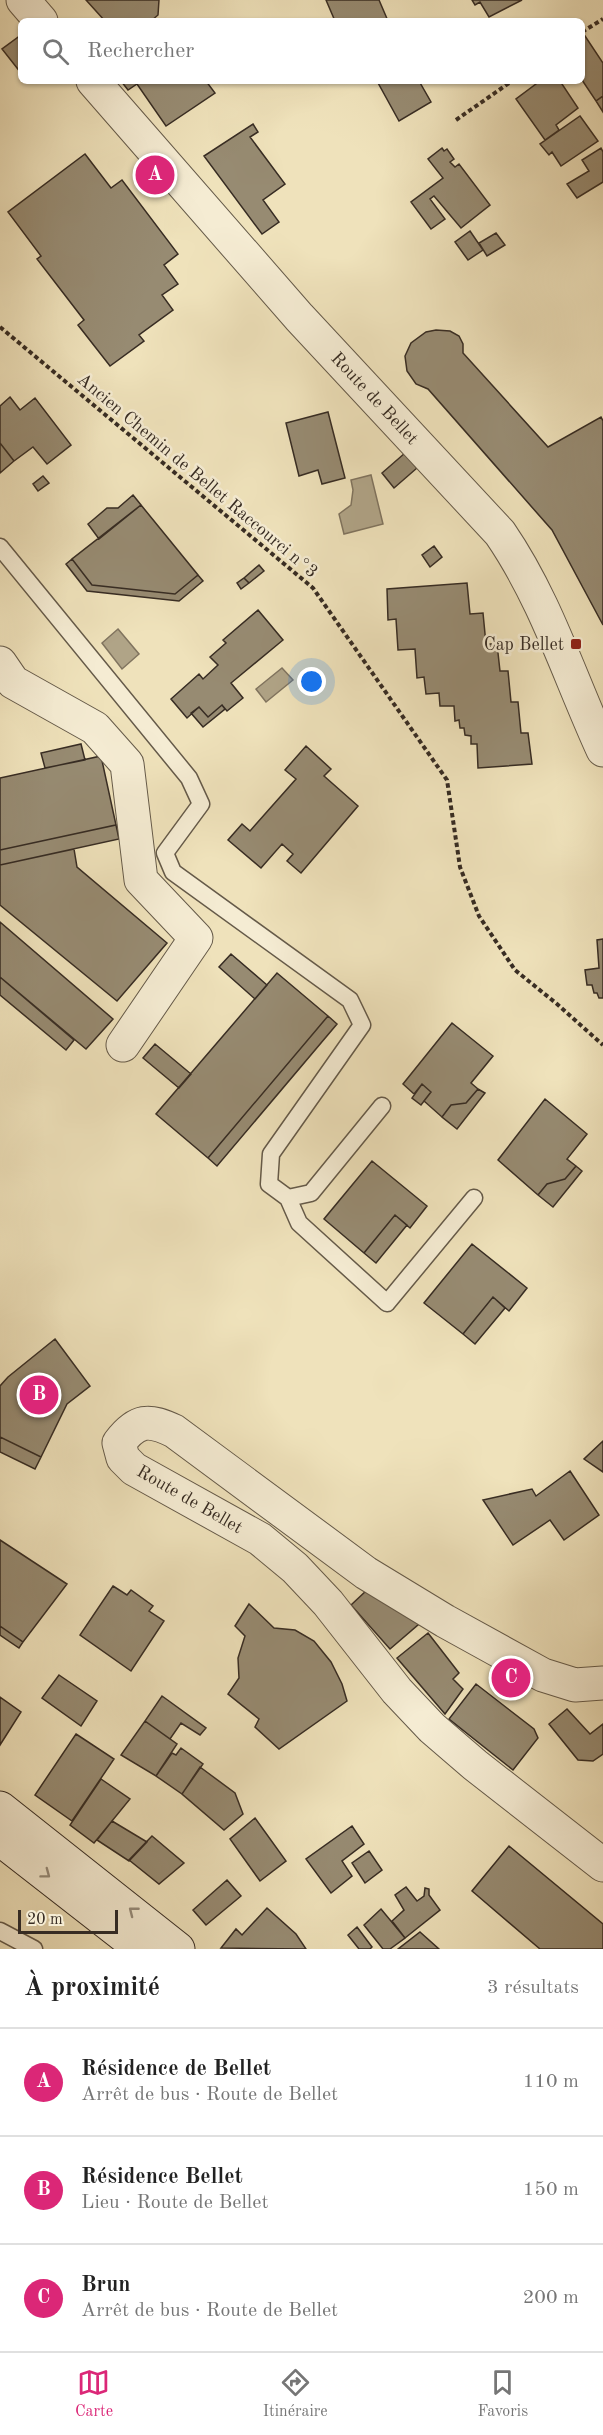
<!DOCTYPE html>
<html lang="fr">
<head>
<meta charset="utf-8">
<style>
	:root { --surface:#fff; --page:#f2f2f2; --text:#222; --muted:#767676; --line:#e0e0e0; --accent:#db2777 }
	body { margin:0; font-family:"Old Standard TT",serif; background:var(--page); color:var(--text) }
	.scale { position:absolute; left:18px; bottom:15px; width:100px; box-sizing:border-box; padding-left:6px; border:3px solid #372c23; border-top:0; font-size:16px; line-height:21px; white-space:nowrap; color:#372c23; -webkit-text-stroke:4px #f5ecd3; paint-order:stroke }
	.you { position:absolute; left:312px; top:682px; width:21px; height:21px; margin:-15px; border:4px solid #fff; border-radius:50%; background:#1a73e8; box-shadow:0 0 0 9px #1a73e833 }
	.badge { display:grid; place-items:center; width:39px; height:39px; border-radius:50%; background:var(--accent); color:#fff; font-size:20px; font-weight:700 }
	.pin { position:absolute; translate:-50% -50%; border:3px solid #fff; box-shadow:0 2px 6px #0006 }
	.list { margin:0; padding:0; list-style:none }
	h2 { display:flex; justify-content:space-between; align-items:center; height:78px; margin:0; padding:0 24px; font-size:26px }
	h2 small { font-size:20px; font-weight:400; color:var(--muted) }
	.list li { display:grid; grid-template-columns:39px 1fr auto; gap:18px; align-items:center; box-sizing:border-box; height:108px; padding:0 24px; border-top:2px solid var(--line) }
	.list b { display:block; font-size:22px; white-space:nowrap }
	.list p { margin:0; font-size:20px; white-space:nowrap; color:var(--muted) }
	.list em { font-size:20px; font-style:normal; color:var(--muted) }
	.icon { flex:none; width:33px; height:33px; fill:none; stroke:currentColor; stroke-width:2; stroke-linecap:round; stroke-linejoin:round }
	.map { position:relative; flex:none; width:603px; height:1949px; overflow:hidden }
	.search { position:absolute; background:var(--surface); box-shadow:0 2px 4px #0004; left:18px; right:18px; top:18px; height:66px; display:flex; align-items:center; gap:15px; box-sizing:border-box; padding:0 21px; border-radius:9px; color:var(--muted); font-size:22px }
	.sheet { height:402px; background:var(--surface) }
	nav { display:flex; justify-content:space-around; align-items:center; box-sizing:border-box; height:84px; border-top:2px solid var(--line); background:var(--surface); font-size:16px; color:var(--muted) }
	nav a { display:grid; justify-items:center; gap:3px }
	nav .on { color:var(--accent) }
	.map>svg:first-child { display:block }
	.water { fill:#b0a487; stroke:#80745f; stroke-width:1.5 }
	.building { fill:#978b72; stroke:#372c23; stroke-width:1.5 }
	.lines { fill:none; stroke-linecap:round; stroke-linejoin:round }
	.service-casing { stroke:#655a49; stroke-width:19 }
	.minor-casing { stroke:#655a49; stroke-width:35 }
	.tertiary-casing { stroke:#655a49; stroke-width:35 }
	.secondary-casing { stroke:#372c23; stroke-width:35 }
	.path { stroke:#372c23; stroke-width:4; stroke-dasharray:4.5 3; stroke-linecap:butt }
	.service { stroke:#f5ecd3; stroke-width:16 }
	.minor { stroke:#f5ecd3; stroke-width:33 }
	.tertiary { stroke:#f5ecd3; stroke-width:33 }
	.secondary { stroke:#f5ecd3; stroke-width:33 }
	.oneway { stroke:#968c7b }
	.poi-dot { fill:#8f2418; stroke:#f5ecd3; stroke-width:2 }
	.labels { text-anchor:middle; stroke-width:5; stroke-linejoin:round; paint-order:stroke }
	.street-label { font-size:18px; fill:#372c23; stroke:#f5ecd3 }
	.poi-label { font-size:18px; fill:#372c23; stroke:#f5ecd3; text-anchor:end }
</style>
</head>
<body>
<div class="map">
<svg width="603" height="1949" viewBox="0 0 603 1949">
	<rect width="100%" height="100%" fill="#efe2bb"/>
	<filter id="stains"><feTurbulence type="fractalNoise" baseFrequency=".00333" numOctaves="4"/><feColorMatrix values="0 0 0 0 .2 0 0 0 0 .09 0 0 0 0 .02 0 0 0 .5 -.17"/></filter>
	<radialGradient id="worn" r=".72"><stop offset=".6" stop-color="#630" stop-opacity="0"/><stop offset="1" stop-color="#630" stop-opacity=".3"/></radialGradient>
	<path class="water" d="M 371,475 L 383,524 L 344,534 L 339,514 L 351,505 L 353,490 L 351,480 Z
		M 118,629 L 139,654 L 122,669 L 102,643 Z
		M 282,668 L 293,680 L 266,702 L 256,689 Z"/>
	<path class="building" d="M 86,0 L 159,0 L 158,15 L 151,21 L 105,21 Z
		M 326,0 L 379,0 L 388,21 L 335,21 Z
		M 472,0 L 522,0 L 489,17 L 480,2 L 475,5 Z
		M 21,35 L 21,73 L 2,49 Z
		M 585,36 L 603,63 L 603,96 L 596,101 L 582,80 L 582,38 Z
		M 121,81 L 206,81 L 215,93 L 166,126 L 137,84 L 128,90 Z
		M 377,81 L 419,81 L 431,102 L 399,121 Z
		M 540,81 L 560,81 L 578,108 L 556,125 L 559,130 L 545,140 L 516,99 Z
		M 603,96 L 603,112 L 596,101 Z
		M 580,116 L 598,141 L 561,166 L 552,152 L 549,155 L 540,144 Z
		M 253,124 L 258,132 L 250,137 L 285,184 L 263,200 L 279,222 L 262,234 L 204,156 Z
		M 442,148 L 444,151 L 447,149 L 454,159 L 450,162 L 455,167 L 459,164 L 490,205 L 461,228 L 434,196 L 430,199 L 445,219 L 431,229 L 411,202 L 443,178 L 428,159 Z
		M 601,148 L 603,152 L 603,182 L 577,198 L 567,184 L 589,171 L 582,160 Z
		M 85,154 L 111,188 L 122,180 L 178,254 L 164,265 L 178,284 L 162,295 L 173,310 L 139,335 L 144,341 L 110,366 L 78,325 L 84,320 L 37,259 L 41,256 L 8,212 Z
		M 470,231 L 483,250 L 468,260 L 455,242 Z
		M 496,233 L 505,245 L 487,256 L 479,243 Z
		M 436,330 L 450,331 L 459,336 L 463,344 L 463,353 L 548,447 L 601,417 L 603,421 L 603,625 L 552,530 L 428,389 L 416,384 L 407,371 L 405,356 L 411,343 L 426,332 Z
		M 10,397 L 20,410 L 35,398 L 71,445 L 47,464 L 33,447 L 14,461 L 0,443 L 0,406 Z
		M 328,412 L 345,478 L 322,484 L 318,470 L 299,476 L 286,423 Z
		M 0,443 L 14,461 L 0,473 Z
		M 405,453 L 417,468 L 394,488 L 382,473 Z
		M 43,476 L 49,483 L 38,491 L 33,484 Z
		M 133,495 L 141,505 L 99,539 L 88,524 L 107,508 L 118,508 Z
		M 141,505 L 198,575 L 175,594 L 92,585 L 72,559 Z
		M 434,546 L 442,557 L 430,567 L 422,555 Z
		M 72,559 L 92,585 L 175,594 L 198,575 L 203,581 L 179,601 L 87,591 L 66,564 Z
		M 259,565 L 264,571 L 249,583 L 244,578 Z
		M 244,578 L 249,583 L 241,589 L 237,583 Z
		M 467,583 L 470,614 L 483,613 L 486,644 L 497,644 L 500,671 L 508,671 L 511,702 L 518,702 L 521,733 L 528,733 L 532,764 L 478,768 L 477,744 L 471,744 L 471,736 L 465,735 L 464,728 L 460,728 L 459,720 L 455,721 L 454,706 L 440,706 L 439,693 L 426,694 L 424,677 L 417,678 L 415,649 L 398,650 L 396,619 L 388,620 L 387,589 Z
		M 258,610 L 283,640 L 231,683 L 243,698 L 227,711 L 222,705 L 208,717 L 199,707 L 187,718 L 171,699 L 199,674 L 203,679 L 218,665 L 210,657 L 226,643 L 223,640 Z
		M 222,705 L 225,709 L 203,727 L 191,713 L 199,707 L 208,717 Z
		M 81,744 L 85,760 L 45,768 L 41,753 Z
		M 306,746 L 331,769 L 324,776 L 358,806 L 301,873 L 287,861 L 293,854 L 282,844 L 261,868 L 228,840 L 242,824 L 250,831 L 296,779 L 285,770 Z
		M 101,756 L 116,825 L 0,850 L 0,778 Z
		M 116,825 L 119,839 L 0,865 L 0,850 Z
		M 74,849 L 77,867 L 167,943 L 117,1001 L 0,905 L 0,865 Z
		M 0,922 L 113,1019 L 86,1049 L 0,977 Z
		M 603,939 L 603,998 L 599,998 L 597,993 L 594,993 L 592,985 L 587,985 L 585,970 L 599,968 L 597,940 Z
		M 231,954 L 267,985 L 255,999 L 219,967 Z
		M 277,973 L 328,1016 L 208,1158 L 156,1114 Z
		M 0,977 L 74,1040 L 66,1050 L 0,995 Z
		M 328,1016 L 337,1024 L 217,1166 L 208,1158 Z
		M 452,1023 L 493,1056 L 471,1083 L 478,1089 L 466,1103 L 451,1105 L 442,1117 L 424,1101 L 431,1092 L 422,1084 L 414,1094 L 403,1084 Z
		M 155,1044 L 191,1074 L 179,1088 L 143,1058 Z
		M 422,1084 L 431,1092 L 421,1105 L 412,1098 Z
		M 478,1089 L 485,1093 L 457,1129 L 442,1117 L 451,1105 L 466,1103 Z
		M 545,1099 L 587,1134 L 567,1159 L 576,1166 L 565,1179 L 547,1184 L 538,1195 L 498,1160 Z
		M 372,1161 L 427,1206 L 410,1228 L 395,1215 L 364,1253 L 324,1219 Z
		M 576,1166 L 582,1171 L 553,1207 L 538,1195 L 547,1184 L 565,1179 Z
		M 395,1215 L 407,1225 L 376,1263 L 364,1253 Z
		M 472,1244 L 527,1288 L 509,1311 L 493,1297 L 463,1334 L 424,1303 Z
		M 493,1297 L 505,1308 L 475,1344 L 463,1334 Z
		M 55,1339 L 90,1386 L 67,1404 L 41,1457 L 0,1437 L 0,1386 L 8,1377 Z
		M 0,1437 L 41,1457 L 35,1469 L 0,1452 Z
		M 603,1441 L 603,1472 L 584,1459 Z
		M 570,1471 L 599,1515 L 564,1540 L 550,1520 L 513,1545 L 483,1500 L 532,1489 L 536,1496 Z
		M 0,1540 L 67,1584 L 23,1642 L 0,1626 Z
		M 113,1586 L 127,1595 L 131,1590 L 153,1606 L 149,1611 L 164,1621 L 131,1671 L 80,1635 Z
		M 366,1591 L 419,1624 L 390,1649 L 351,1605 Z
		M 249,1604 L 274,1628 L 295,1630 L 314,1641 L 331,1662 L 342,1684 L 347,1701 L 279,1749 L 255,1727 L 259,1719 L 228,1694 L 239,1678 L 238,1658 L 245,1636 L 235,1626 Z
		M 0,1626 L 23,1642 L 19,1648 L 0,1635 Z
		M 428,1633 L 459,1673 L 453,1679 L 463,1689 L 445,1714 L 397,1658 Z
		M 59,1675 L 97,1701 L 81,1726 L 42,1698 Z
		M 476,1684 L 534,1729 L 538,1738 L 513,1770 L 449,1719 Z
		M 162,1696 L 206,1728 L 200,1735 L 181,1723 L 170,1739 L 145,1721 Z
		M 0,1697 L 21,1712 L 0,1745 Z
		M 567,1709 L 590,1734 L 603,1724 L 603,1754 L 593,1761 L 578,1760 L 549,1724 Z
		M 145,1721 L 177,1744 L 156,1776 L 121,1755 Z
		M 76,1734 L 114,1759 L 72,1821 L 35,1795 Z
		M 181,1748 L 203,1764 L 182,1794 L 156,1776 L 172,1753 L 176,1755 Z
		M 200,1767 L 235,1793 L 243,1814 L 224,1830 L 182,1794 Z
		M 101,1779 L 130,1799 L 94,1843 L 70,1825 Z
		M 255,1818 L 286,1861 L 260,1881 L 230,1839 Z
		M 112,1821 L 147,1842 L 129,1861 L 97,1840 Z
		M 352,1826 L 364,1844 L 342,1861 L 352,1876 L 331,1893 L 306,1859 Z
		M 152,1836 L 184,1863 L 159,1884 L 129,1860 Z
		M 509,1846 L 603,1924 L 603,1949 L 540,1949 L 472,1891 Z
		M 369,1851 L 382,1870 L 365,1883 L 352,1863 Z
		M 227,1880 L 241,1896 L 206,1925 L 193,1910 Z
		M 406,1887 L 417,1901 L 424,1896 L 425,1888 L 429,1889 L 429,1895 L 440,1910 L 405,1938 L 392,1921 L 404,1910 L 395,1895 Z
		M 267,1908 L 296,1934 L 306,1949 L 221,1948 L 236,1929 L 242,1935 Z
		M 381,1909 L 405,1938 L 390,1949 L 383,1949 L 364,1925 Z
		M 357,1927 L 372,1947 L 370,1949 L 359,1949 L 348,1935 Z
		M 420,1932 L 439,1949 L 398,1949 Z"/>
	<g class="lines">
		<defs>
			<path id="service" d="M 0,547 L 189,778 L 201,804 L 165,853 L 173,872 L 350,1000 L 362,1025 L 271,1154 L 269,1184 L 288,1198 L 311,1193 L 382,1106
				M 288,1198 L 299,1223 L 387,1303 L 474,1198
				M 0,1931 L 34,1949"/>
			<path id="minor" d="M 0,663 L 13,682 L 95,728 L 127,764 L 141,880 L 196,938 L 123,1045"/>
			<path id="tertiary" d="M 23,0 L 41,21
				M 93,81 L 299,317 L 500,533 C 546,600 569,676 603,750
				M 603,1683 L 575,1685 L 543,1675 L 445,1621 L 366,1573 L 174,1431 C 149,1419 137,1419 119,1443 L 123,1458 L 134,1469 L 260,1539 L 295,1568 L 328,1603 L 397,1691 L 432,1728 L 475,1765 L 603,1865"/>
			<path id="secondary" d="M 0,1808 L 178,1949
				M 0,1839 L 141,1949"/>
		</defs>
		<use href="#service" class="service-casing"/>
		<use href="#minor" class="minor-casing"/>
		<use href="#tertiary" class="tertiary-casing"/>
		<use href="#secondary" class="secondary-casing"/>
		<path class="path" d="M 582,32 L 603,19
			M 456,120 L 512,81
			M 0,327 L 313,588 L 447,780 L 460,867 L 479,916 L 515,970 L 557,1004 L 603,1045"/>
		<use href="#service" class="service"/>
		<use href="#minor" class="minor"/>
		<use href="#tertiary" class="tertiary"/>
		<use href="#secondary" class="secondary"/>
	</g>
	<defs><path id="oneway-chevron" d="M-2-3.5L2.5 0L-2 3.5" fill="none" stroke-width="1.6" stroke-linecap="round" stroke-linejoin="round" transform="scale(1.5)"/></defs>
	<g class="oneway">
		<use href="#oneway-chevron" transform="translate(46 1874) rotate(37)"/>
		<use href="#oneway-chevron" transform="translate(133 1911) rotate(-142)"/>
	</g>
	<rect class="poi-dot" x="570" y="638" width="12" height="12" rx="3"/>
	<g class="labels">
		<g class="street-label">
			<text transform="translate(375 398) rotate(47)" y="6">Route de Bellet</text>
			<text transform="translate(198 475) rotate(40)" y="6">Ancien Chemin de Bellet Raccourci n°3</text>
			<text transform="translate(190 1499) rotate(30)" y="6">Route de Bellet</text>
		</g>
		<g class="poi-label">
			<text x="564" y="650">Cap Bellet</text>
		</g>
	</g>
	<rect width="100%" height="100%" filter="url(#stains)"/>
	<rect width="100%" height="100%" fill="url(#worn)"/>
</svg>
<div class="scale">20 m</div>
<div class="you"></div>
<div class="pin badge" style="left:155px;top:175px">A</div>
<div class="pin badge" style="left:39px;top:1395px">B</div>
<div class="pin badge" style="left:511px;top:1678px">C</div>
<div class="search"><svg class="icon" aria-label="search" viewBox="0 0 24 24"><circle cx="10" cy="10" r="6"/><path d="M15 15l6 6"/></svg>Rechercher</div>
</div>
<section class="sheet">
<h2>À proximité<small>3 résultats</small></h2>
<ul class="list">
<li><span class="badge">A</span><div><b>Résidence de Bellet</b><p>Arrêt de bus · Route de Bellet</p></div><em>110 m</em></li>
<li><span class="badge">B</span><div><b>Résidence Bellet</b><p>Lieu · Route de Bellet</p></div><em>150 m</em></li>
<li><span class="badge">C</span><div><b>Brun</b><p>Arrêt de bus · Route de Bellet</p></div><em>200 m</em></li>
</ul>
</section>
<nav>
<a class="on"><svg class="icon" aria-label="map" viewBox="0 0 24 24"><path d="M3 6l6-2 6 2 6-2v14l-6 2-6-2-6 2zM9 4v14M15 6v14"/></svg>Carte</a>
<a><svg class="icon" aria-label="directions" viewBox="0 0 24 24"><path d="M12 3l9 9-9 9-9-9zM9 14v-3h6M13 9l2 2-2 2"/></svg>Itinéraire</a>
<a><svg class="icon" aria-label="saved" viewBox="0 0 24 24"><path d="M7 4h10v16l-5-4-5 4z"/></svg>Favoris</a>
</nav>
</body>
</html>
